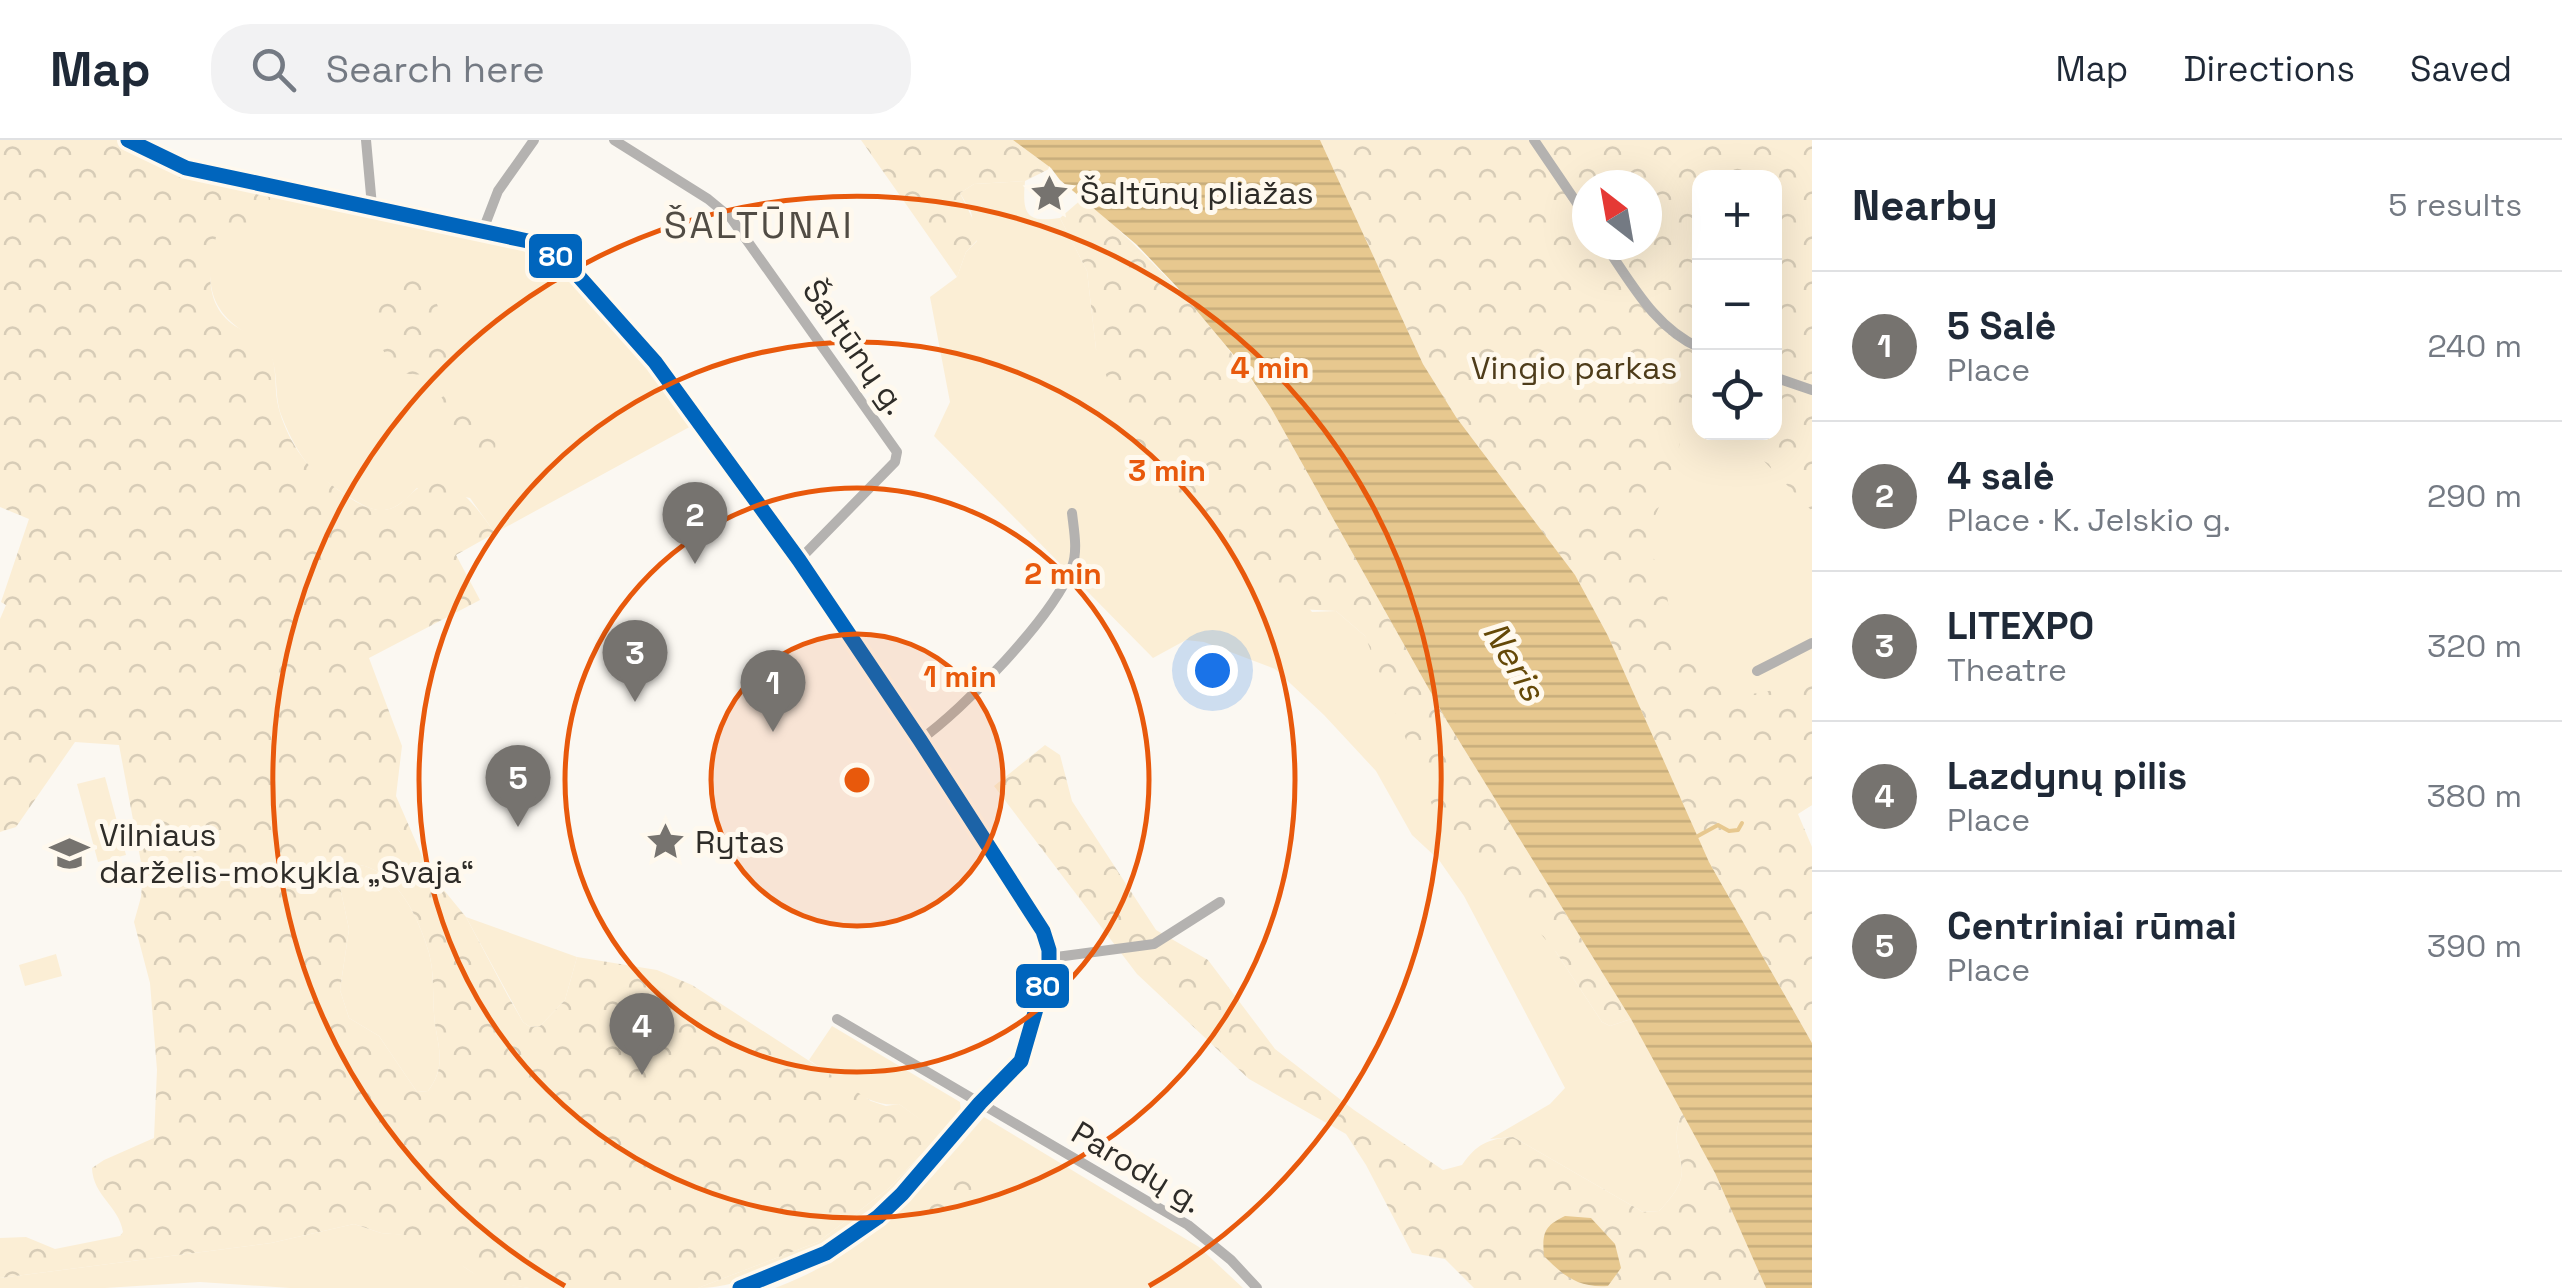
<!DOCTYPE html>
<html lang="en">
<head>
<meta charset="utf-8">
<style>
	:root { --surface:#fff; --page:#f2f2f3; --text:#1f2937; --muted:#747a83; --line:#e0e1e3; --accent:#76736f }
	body { margin:0; font-family:"Space Grotesk",sans-serif; background:var(--page); color:var(--text) }
	.controls { position:absolute; right:30px; top:30px; display:grid; overflow:hidden; border-radius:20px; box-shadow:0 10px 40px #0002 }
	.controls button { width:90px; height:90px; display:grid; place-items:center; padding:0; border:0; border-bottom:2px solid var(--line); background:var(--surface); color:var(--text); font:50px sans-serif }
	.compass { position:absolute; left:1572px; top:30px; width:90px; height:90px; border-radius:50%; background:var(--surface); box-shadow:0 10px 40px #0002; rotate:329deg }
	.you { position:absolute; left:1212px; top:530px; width:35px; height:35px; margin:-25px; border:8px solid #fff; border-radius:50%; background:#1a73e8; box-shadow:0 0 0 15px #1a73e833 }
	.badge { display:grid; place-items:center; width:65px; height:65px; border-radius:50%; background:var(--accent); color:#fff; font-size:32px; font-weight:700 }
	.pin { position:absolute; translate:-50% -82px; filter:drop-shadow(0 2px 5px #0008) }
	.pin::after { content:''; position:absolute; top:52px; width:35px; height:30px; background:inherit; clip-path:polygon(0 0,100% 0,50% 100%) }
	.list { margin:0; padding:0; list-style:none }
	h2 { display:flex; justify-content:space-between; align-items:center; height:130px; margin:0; padding:0 40px; font-size:42px }
	h2 small { font-size:32px; font-weight:400; color:var(--muted) }
	.list li { display:grid; grid-template-columns:65px 1fr auto; gap:30px; align-items:center; box-sizing:border-box; height:150px; padding:0 40px; border-top:2px solid var(--line) }
	.list b { display:block; font-size:38px; white-space:nowrap }
	.list p { margin:0; font-size:32px; white-space:nowrap; color:var(--muted) }
	.list em { font-size:32px; font-style:normal; color:var(--muted) }
	.icon { flex:none; width:55px; height:55px; fill:none; stroke:currentColor; stroke-width:2; stroke-linecap:round; stroke-linejoin:round }
	.map { position:relative; flex:none; width:1812px; height:1148px; overflow:hidden }
	header { display:flex; align-items:center; gap:60px; box-sizing:border-box; height:140px; padding:0 50px; background:var(--surface); border-bottom:2px solid var(--line) }
	header strong { font-size:48px }
	nav { display:flex; gap:55px; margin-inline-start:auto; font-size:35px }
	.search { width:700px; height:90px; background:var(--page); display:flex; align-items:center; gap:25px; box-sizing:border-box; padding:0 35px; border-radius:40px; color:var(--muted); font-size:38px }
	main { display:flex }
	aside { flex:1; background:var(--surface) }
	.map>svg:first-child { display:block }
	.green { fill:#fbeed5; fill-rule:evenodd }
	.forest { fill:url(#forest-crowns); fill-rule:evenodd }
	.water { fill:url(#water-rules) }
	.lines { fill:none; stroke-linecap:round; stroke-linejoin:round }
	.stream { stroke:#e7c88f; stroke-width:4 }
	.minor { stroke:#b4b2b0; stroke-width:10 }
	.bus-1-casing { stroke:#fff9ee; stroke-width:22 }
	.bus-1 { stroke:#0065bd; stroke-width:15 }
	.ring { fill:none; stroke:#e8590c; stroke-width:5 }
	.labels { text-anchor:middle; stroke-width:10; stroke-linejoin:round; paint-order:stroke }
	.poi-label { font-size:32px; fill:#2e2c28; stroke:#fff9ee; text-anchor:start }
	.street-label { font-size:32px; fill:#2e2c28; stroke:#fff9ee }
	.park-label { font-size:32px; fill:#4e3c1a; stroke:#fff9ee }
	.water-label { font-size:35px; font-style:italic; fill:#644807; stroke:#fff9ee }
	.quarter-label { font-size:38px; letter-spacing:2.5px; fill:#514c44; stroke:#fff9ee }
	.centre { fill:#e8590c; stroke:#fff9ee; stroke-width:5 }
	.ring-label { font-size:30px; text-anchor:middle; font-weight:bold; fill:#e8590c; stroke:#fff9ee; stroke-width:10; stroke-linejoin:round; paint-order:stroke }
	.line-badge { stroke:#fff9ee; stroke-width:4 }
	.badge-label { font-size:28px; text-anchor:middle; font-weight:bold; fill:#fff }
</style>
</head>
<body>
<header>
<strong>Map</strong>
<div class="search"><svg class="icon" aria-label="search" viewBox="0 0 24 24"><circle cx="10" cy="10" r="6"/><path d="M15 15l6 6"/></svg>Search here</div>
<nav><a>Map</a><a>Directions</a><a>Saved</a></nav>
</header>
<main>
<div class="map">
<svg width="1812" height="1148" viewBox="0 0 1812 1148">
	<defs>
		<pattern id="forest-crowns" width="20" height="18" patternUnits="userSpaceOnUse" patternTransform="scale(2.5)"><rect width="20" height="18" fill="#fbeed5"/><path d="M2 6a3 3 0 1 1 6 0M12 15a3 3 0 1 1 6 0" fill="none" stroke="#d7ccb7"/></pattern>
		<pattern id="water-rules" width="6" height="5" patternUnits="userSpaceOnUse" patternTransform="scale(2.5)"><rect width="6" height="5" fill="#e7c88f"/><path d="M0 2.5h6" fill="none" stroke="#c6ac7b"/></pattern>
	</defs>
	<rect width="100%" height="100%" fill="#fbf8f2"/>
	<path class="green" d="M 0,0 L 121,0 L 176,34 L 270,56 L 392,76 L 547,115 L 567,129 L 695,284 L 495,393 L 470,358 L 417,348 C 406,359 395,372 378,370 C 363,369 324,341 313,330 C 300,317 289,295 282,277 C 273,256 280,230 268,210 C 265,204 256,200 250,196 C 226,180 212,167 210,136 Z
		M 1320,0 L 1812,0 L 1812,665 L 1709,722 ZM 1700,38 L 1774,38 L 1774,292 L 1700,292 ZM 1587,45 L 1647,45 L 1647,105 L 1587,105 Z
		M 1025,41 C 1022,74 1026,83 1060,78 L 1087,131 L 1096,209 L 1312,472 L 1336,471 L 1365,496 L 1556,812 L 1602,882 L 1610,886 L 1631,879 L 1683,971 C 1661,1020 1707,1022 1659,1071 L 1643,1072 L 1513,997 L 1490,999 L 1550,964 L 1565,948 L 1464,756 L 1439,720 L 1412,695 L 1376,631 L 1324,575 L 1275,529 L 1204,502 L 1186,500 L 1153,518 L 934,296 L 950,262 L 930,157 L 957,137 L 966,112 L 977,101 L 971,72 L 960,53 L 974,44 Z
		M 105,637 L 126,715 L 98,722 L 77,644 Z
		M 360,725 C 398,732 419,779 429,813 C 435,835 432,861 435,884 C 439,910 446,926 428,951 L 417,952 L 379,896 L 349,878 L 340,850 L 349,789 L 340,747 L 349,731 Z
		M 466,777 L 577,817 L 565,860 L 540,886 L 530,887 L 523,882 Z
		M 56,814 L 62,836 L 25,846 L 19,825 Z
		M 832,886 L 960,962 L 961,972 C 934,1009 891,1059 855,1086 C 831,1105 801,1117 773,1129 C 747,1139 726,1148 698,1148 L 818,1102 L 888,1049 L 941,995 L 899,964 C 867,969 835,937 809,920 Z
		M 984,977 L 1199,1107 L 1243,1148 L 775,1148 C 878,1108 914,1057 984,977 Z
		M 354,1084 L 381,1093 L 437,1097 C 467,1137 481,1140 529,1148 L 290,1148 L 200,1142 L 105,1148 L 0,1148 L 0,1138 L 271,1103 Z"/>
	<path class="forest" d="M 0,0 L 121,0 L 176,34 L 270,56 C 272,93 246,91 216,97 C 208,130 204,165 235,186 C 245,192 260,199 267,207 C 276,219 275,238 276,251 C 277,277 296,315 316,332 C 331,345 361,370 381,370 C 396,370 403,361 413,352 C 447,322 477,368 495,393 L 456,415 L 480,460 L 369,518 L 402,606 L 396,656 L 429,732 L 466,777 L 508,856 L 523,882 L 530,887 L 540,886 L 565,860 L 577,817 L 657,830 L 692,845 L 871,961 L 886,966 L 899,964 L 941,994 L 888,1049 L 818,1102 L 698,1148 L 529,1148 L 485,1141 L 455,1121 L 436,1098 L 381,1093 L 354,1084 L 271,1103 L 0,1138 L 0,1098 L 26,1097 L 55,1109 L 120,1096 L 123,1092 C 119,1066 93,1056 92,1028 L 104,1020 L 154,998 L 157,930 L 150,843 L 134,782 L 141,757 L 143,733 L 119,605 L 75,602 L 16,687 L 0,692 L 0,479 L 6,465 L 1,462 L 29,379 L 0,367 ZM 360,725 C 398,732 419,779 429,813 C 435,835 432,861 435,884 C 439,910 446,927 428,951 L 417,952 L 379,896 L 349,878 L 340,850 L 349,789 L 340,747 L 349,731 Z
		M 861,0 L 1013,0 L 1051,28 L 1025,41 L 974,44 L 960,53 L 981,96 L 966,112 L 957,137 Z
		M 1320,0 L 1812,0 L 1812,371 L 1737,293 L 1774,292 L 1774,38 L 1700,38 L 1699,279 L 1682,288 L 1675,332 L 1648,391 L 1651,414 L 1664,436 L 1673,495 L 1688,520 L 1715,546 L 1746,555 L 1786,548 L 1812,532 L 1812,665 L 1798,674 L 1812,707 L 1812,903 L 1709,722 L 1608,496 L 1575,435 L 1456,277 L 1423,224 ZM 1587,45 L 1647,45 L 1647,105 L 1587,105 Z
		M 1083,58 C 1155,120 1218,189 1271,268 L 1448,583 L 1631,879 L 1610,886 L 1602,882 L 1556,812 L 1432,665 L 1365,496 L 1336,471 L 1298,469 L 1247,432 L 1205,398 L 1161,345 L 1121,274 L 1096,209 L 1087,131 L 1060,78 Z
		M 402,135 L 419,138 L 435,159 L 455,210 L 441,229 C 431,232 420,236 409,234 C 378,230 355,149 402,135 Z
		M 454,252 C 514,268 505,363 452,308 C 439,296 434,282 436,265 L 442,257 Z
		M 1045,605 L 1060,615 L 1072,661 L 1156,790 L 1208,820 L 1275,909 L 1354,970 L 1443,1030 L 1462,1025 C 1477,1004 1487,999 1513,997 L 1643,1072 L 1659,1071 C 1707,1022 1661,1020 1683,971 L 1715,1033 L 1766,1148 L 1474,1148 L 1445,1119 L 1412,1113 L 1366,1025 L 1346,994 L 1249,939 L 1137,834 L 994,646 Z
		M 961,1018 L 978,1029 L 983,1039 C 971,1065 945,1078 917,1070 Z"/>
	<path class="water" d="M 1013,0 L 1320,0 L 1423,224 L 1456,277 L 1575,435 L 1608,496 L 1709,722 L 1812,903 L 1812,1148 L 1766,1148 L 1715,1033 L 1631,879 L 1448,583 L 1271,268 L 1242,225 L 1177,147 L 1137,105 L 1060,40 L 1051,28 Z
		M 1565,1076 L 1591,1078 L 1615,1104 L 1621,1128 L 1608,1146 C 1578,1148 1564,1136 1544,1116 C 1542,1093 1544,1086 1565,1076 Z"/>
	<g class="lines">
		<path class="stream" d="M 1696,697 L 1718,685 L 1729,691 L 1738,690 L 1742,683"/>
		<path class="minor" d="M 128,0 L 186,28 L 528,101 L 566,122 L 655,222 L 799,420 L 920,600 L 1043,791 L 1049,810 L 1049,824 L 1021,921 L 980,963 L 902,1054 L 878,1077 L 826,1113 L 740,1148
			M 366,0 L 372,66
			M 614,0 L 708,59 L 731,78 L 897,312 L 895,322 L 799,420
			M 1534,0 L 1587,78
			M 483,90 L 498,51 L 534,0
			M 1605,105 C 1632,144 1655,188 1700,208
			M 1774,237 L 1812,250
			M 1757,531 L 1812,503
			M 920,600 C 963,570 1054,476 1072,427 C 1078,410 1074,391 1072,373
			M 1049,818 L 1154,804 L 1220,762
			M 837,879 L 1188,1085 L 1231,1120 L 1257,1148"/>
		<defs>
			<path id="bus-1" d="M 128,0 L 186,28 L 528,101 L 566,122 L 655,222 L 799,420 L 920,600 L 1043,791 L 1049,810 L 1049,824 L 1021,921 L 980,963 L 902,1054 L 878,1077 L 826,1113 L 740,1148"/>
		</defs>
		<use href="#bus-1" class="bus-1-casing"/>
		<use href="#bus-1" class="bus-1"/>
	</g>
	<circle cx="857" cy="640" r="146" fill="#e8590c" fill-opacity=".12"/>
	<g class="ring">
		<circle cx="857" cy="640" r="146"/>
		<circle cx="857" cy="640" r="292"/>
		<circle cx="857" cy="640" r="438"/>
		<path d="M565 1146A584 584 0 1 1 1149 1146"/>
	</g>
	<defs>
		<symbol id="sight-bare" viewBox="-9 -9 18 18"><path d="M0-6L1.8-2.2L6-1.7L2.9 1.2L3.7 5.4L0 3.3L-3.7 5.4L-2.9 1.2L-6-1.7L-1.8-2.2Z" fill="#76736f" stroke="#fff9ee" stroke-width="2.5" paint-order="stroke"/></symbol>
		<symbol id="school-bare" viewBox="-9 -9 18 18"><path d="M0-5L7-2L0 1L-7-2ZM-4 1L0 2.5L4 1V4Q0 6-4 4Z" fill="#76736f" stroke="#fff9ee" stroke-width="2.5" paint-order="stroke"/></symbol>
	</defs>
	<g fill-rule="evenodd">
		<use href="#sight-bare" x="1022" y="26" width="55" height="55"/>
		<use href="#sight-bare" x="638" y="674" width="55" height="55"/>
		<use href="#school-bare" x="42" y="686" width="55" height="55"/>
	</g>
	<g class="labels">
		<g class="poi-label">
			<text x="1080" y="64">Šaltūnų pliažas</text>
			<text x="99" y="706">Vilniaus<tspan x="99" dy="37">darželis-mokykla „Svaja“</tspan></text>
			<text x="695" y="713">Rytas</text>
		</g>
		<g class="street-label">
			<text transform="translate(855 207) rotate(55)" y="11">Šaltūnų g.</text>
			<text transform="translate(1137 1027) rotate(31)" y="11">Parodų g.</text>
		</g>
		<g class="park-label">
			<text x="1574" y="239">Vingio parkas</text>
		</g>
		<g class="water-label">
			<text transform="translate(1514 521) rotate(59)" y="12">Neris</text>
		</g>
		<g class="quarter-label">
			<text x="759" y="98">ŠALTŪNAI</text>
		</g>
	</g>
	<circle cx="857" cy="640" r="15" class="centre"/>
	<g class="ring-label">
		<text x="1270" y="238">4 min</text>
		<text x="1167" y="341">3 min</text>
		<text x="1063" y="444">2 min</text>
		<text x="960" y="547">1 min</text>
	</g>
	<g class="line-badge">
		<rect x="527" y="92" width="57" height="48" rx="10" fill="#0065bd"/>
		<rect x="1014" y="822" width="57" height="48" rx="10" fill="#0065bd"/>
	</g>
	<g class="badge-label">
		<text x="556" y="126">80</text>
		<text x="1043" y="856">80</text>
	</g>
</svg>
<div class="controls">
<button>+</button>
<button>−</button>
<button><svg class="icon" aria-label="locate" viewBox="0 0 24 24"><circle cx="12" cy="12" r="6"/><path d="M12 2v4M12 18v4M2 12h4M18 12h4"/></svg></button>
</div>
<svg class="compass" viewBox="-18 -18 36 36"><path d="M0-13l5 13h-10z" fill="#e53935"/><path d="M0 13l5-13h-10z" fill="#747a83"/></svg>
<div class="you"></div>
<div class="pin badge" style="left:773px;top:592px">1</div>
<div class="pin badge" style="left:695px;top:424px">2</div>
<div class="pin badge" style="left:635px;top:562px">3</div>
<div class="pin badge" style="left:642px;top:935px">4</div>
<div class="pin badge" style="left:518px;top:687px">5</div>
</div>
<aside>
<h2>Nearby<small>5 results</small></h2>
<ul class="list">
<li><span class="badge">1</span><div><b>5 Salė</b><p>Place</p></div><em>240 m</em></li>
<li><span class="badge">2</span><div><b>4 salė</b><p>Place · K. Jelskio g.</p></div><em>290 m</em></li>
<li><span class="badge">3</span><div><b>LITEXPO</b><p>Theatre</p></div><em>320 m</em></li>
<li><span class="badge">4</span><div><b>Lazdynų pilis</b><p>Place</p></div><em>380 m</em></li>
<li><span class="badge">5</span><div><b>Centriniai rūmai</b><p>Place</p></div><em>390 m</em></li>
</ul>
</aside>
</main>
</body>
</html>
